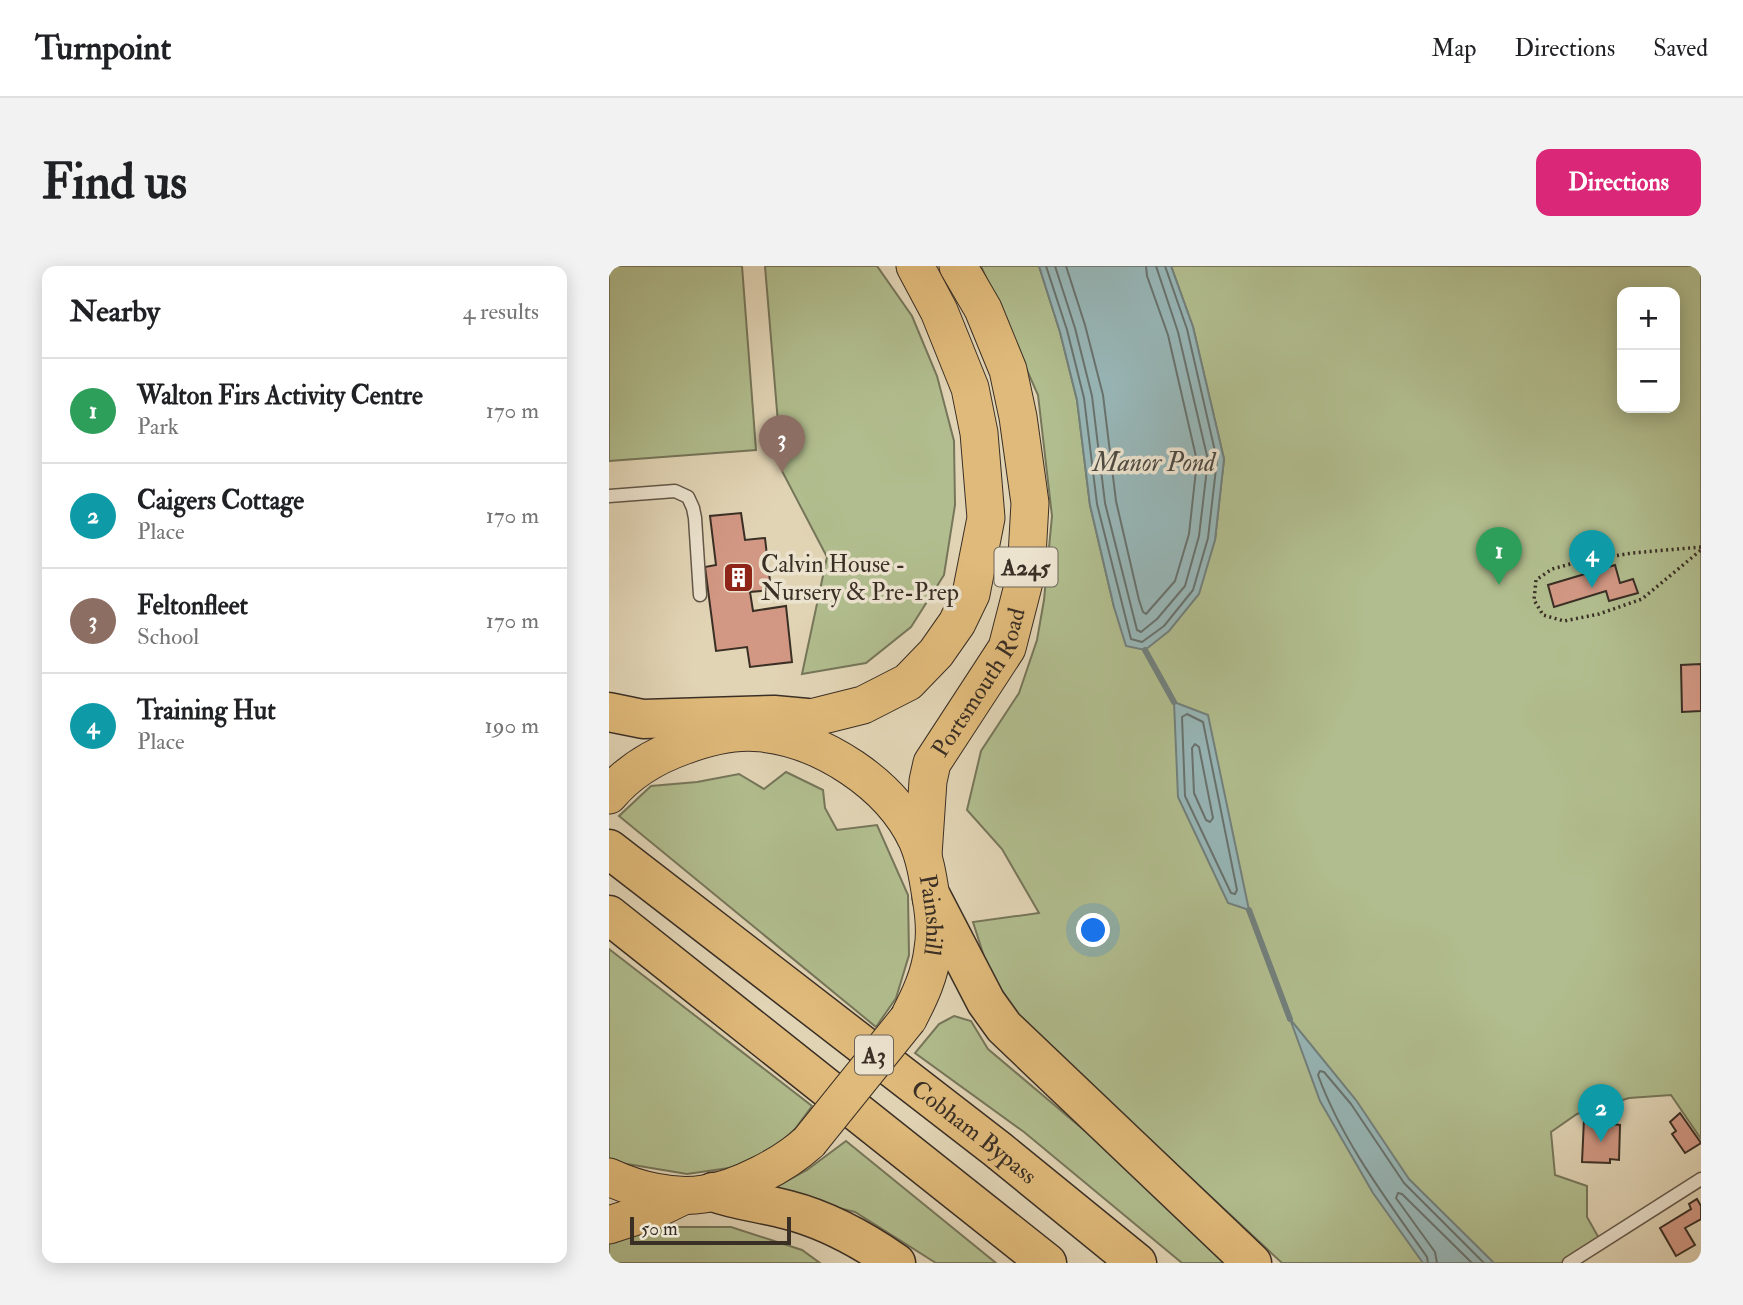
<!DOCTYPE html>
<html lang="en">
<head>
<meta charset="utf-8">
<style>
	:root { --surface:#fff; --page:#f2f2f2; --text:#202124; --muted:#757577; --line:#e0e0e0; --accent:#db2777 }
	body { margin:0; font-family:"IM FELL Double Pica",serif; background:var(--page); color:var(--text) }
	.controls { position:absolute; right:21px; top:21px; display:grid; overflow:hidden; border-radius:14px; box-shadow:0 4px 18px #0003 }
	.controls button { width:63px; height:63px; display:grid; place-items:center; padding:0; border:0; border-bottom:2px solid var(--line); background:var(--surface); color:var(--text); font:35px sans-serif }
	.scale { position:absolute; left:21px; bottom:18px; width:161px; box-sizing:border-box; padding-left:7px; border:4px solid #3a2f25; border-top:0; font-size:19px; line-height:24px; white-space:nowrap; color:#3a2f25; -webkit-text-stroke:5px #ece3cf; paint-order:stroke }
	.you { position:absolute; left:485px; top:665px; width:24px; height:24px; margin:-18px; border:5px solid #fff; border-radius:50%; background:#1a73e8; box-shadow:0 0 0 10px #1a73e833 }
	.badge { display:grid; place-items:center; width:46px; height:46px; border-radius:50%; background:var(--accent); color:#fff; font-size:23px; font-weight:700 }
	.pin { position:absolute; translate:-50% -58px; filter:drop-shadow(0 2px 4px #0008) }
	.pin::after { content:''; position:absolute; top:37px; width:24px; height:21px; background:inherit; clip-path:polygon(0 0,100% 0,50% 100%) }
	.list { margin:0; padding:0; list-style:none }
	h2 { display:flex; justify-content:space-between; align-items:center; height:91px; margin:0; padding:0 28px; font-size:30px }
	h2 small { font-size:23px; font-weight:400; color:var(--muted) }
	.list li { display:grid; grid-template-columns:46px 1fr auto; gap:21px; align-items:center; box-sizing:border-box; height:105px; padding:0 28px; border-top:2px solid var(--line) }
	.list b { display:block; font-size:26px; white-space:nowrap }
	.list p { margin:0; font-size:23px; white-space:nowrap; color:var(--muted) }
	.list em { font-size:23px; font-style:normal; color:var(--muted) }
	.map { position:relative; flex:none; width:1092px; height:997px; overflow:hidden; border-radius:14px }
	header { display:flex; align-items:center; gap:42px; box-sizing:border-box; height:98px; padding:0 35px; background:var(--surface); border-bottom:2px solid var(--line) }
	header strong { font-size:33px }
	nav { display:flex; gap:38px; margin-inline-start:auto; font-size:24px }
	.intro { display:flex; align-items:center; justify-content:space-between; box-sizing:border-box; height:168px; padding:0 42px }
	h1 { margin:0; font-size:49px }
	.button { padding:18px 32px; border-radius:14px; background:var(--accent); color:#fff; font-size:24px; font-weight:700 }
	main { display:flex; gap:42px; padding:0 42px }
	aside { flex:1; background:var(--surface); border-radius:14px; box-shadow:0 4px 18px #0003 }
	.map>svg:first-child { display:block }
	.green { fill:#b1bd8e; stroke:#76765a; stroke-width:2; fill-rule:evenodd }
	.water { fill:#97b6b7; stroke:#72807d; stroke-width:2 }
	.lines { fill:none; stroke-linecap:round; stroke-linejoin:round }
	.shore { stroke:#68726e; stroke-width:2 }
	.stream { stroke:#72807d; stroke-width:6 }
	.building { fill:#d29884; stroke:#3a2f25; stroke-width:2 }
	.lane-casing { stroke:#645849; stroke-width:15 }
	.primary-casing { stroke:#3a2f25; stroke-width:39 }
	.highway-casing { stroke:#3a2f25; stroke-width:41 }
	.path { stroke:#3a2f25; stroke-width:3.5; stroke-dasharray:2 3.5; stroke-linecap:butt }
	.lane { stroke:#ece3cf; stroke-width:12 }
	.primary { stroke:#e0ba7a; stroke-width:37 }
	.highway { stroke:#e0ba7a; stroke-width:38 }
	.primary-bridge-casing { stroke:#3a2f25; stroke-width:39; stroke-linecap:butt }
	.primary-bridge { stroke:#e0ba7a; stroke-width:37 }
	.labels { text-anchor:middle; stroke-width:7; stroke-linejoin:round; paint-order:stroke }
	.shield { fill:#ece3cf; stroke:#6f6558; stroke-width:2 }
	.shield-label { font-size:23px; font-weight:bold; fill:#3a2f25 }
	.poi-label { font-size:24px; fill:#3a2f25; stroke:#ece3cf; text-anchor:start }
	.street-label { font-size:24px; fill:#3a2f25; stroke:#ece3cf }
	.water-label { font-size:26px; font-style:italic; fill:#4d4a42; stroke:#ece3cf }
</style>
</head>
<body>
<header>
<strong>Turnpoint</strong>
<nav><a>Map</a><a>Directions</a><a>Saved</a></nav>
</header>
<div class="intro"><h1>Find us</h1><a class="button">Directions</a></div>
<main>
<aside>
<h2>Nearby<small>4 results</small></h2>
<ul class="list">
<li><span class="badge" style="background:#2e9e5b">1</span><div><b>Walton Firs Activity Centre</b><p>Park</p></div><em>170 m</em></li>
<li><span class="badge" style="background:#0f9aa8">2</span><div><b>Caigers Cottage</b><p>Place</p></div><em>170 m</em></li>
<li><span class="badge" style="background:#8d6e63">3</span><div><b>Feltonfleet</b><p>School</p></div><em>170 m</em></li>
<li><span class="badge" style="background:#0f9aa8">4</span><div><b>Training Hut</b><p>Place</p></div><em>190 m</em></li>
</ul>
</aside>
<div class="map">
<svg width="1092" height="997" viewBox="0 0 1092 997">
	<rect width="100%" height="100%" fill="#e1d4b5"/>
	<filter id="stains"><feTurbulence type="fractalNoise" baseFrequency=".00286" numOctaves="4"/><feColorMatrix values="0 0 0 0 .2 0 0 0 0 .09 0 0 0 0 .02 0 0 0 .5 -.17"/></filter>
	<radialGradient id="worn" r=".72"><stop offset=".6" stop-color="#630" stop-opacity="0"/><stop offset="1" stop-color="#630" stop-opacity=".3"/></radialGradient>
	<path class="green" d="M 0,0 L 133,0 L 147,184 L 0,195 Z
		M 156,0 L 268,0 L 303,50 L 328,110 L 345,175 L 346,239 L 335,309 L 302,361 L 257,397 L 193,408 L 218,291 L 173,205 Z
		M 372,0 L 430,0 L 451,66 L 468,134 L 481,239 L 505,341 L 606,274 L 615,193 L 584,61 L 562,0 L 1092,0 L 1092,873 L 1062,829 L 1020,832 L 968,848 L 942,866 L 946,909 L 978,920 L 978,951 L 991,974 L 965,997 L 673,997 L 537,870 L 433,782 L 380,706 L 364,656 L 430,647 L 393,583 L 358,544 L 372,485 L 410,427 L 428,374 L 435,334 L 443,250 L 429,129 ZM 1013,26 L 1066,26 L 1066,142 L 1013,142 Z
		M 177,506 L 214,524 L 216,542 L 228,564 L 268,559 L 299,629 L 300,689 L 287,732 L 267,761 L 10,550 L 42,520 L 88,516 L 130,508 L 155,523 Z
		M 0,683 L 203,840 L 186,863 L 171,877 L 141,899 L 78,908 L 0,895 Z
		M 345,750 L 362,755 L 379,783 L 482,870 L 617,997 L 573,997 L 415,866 L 306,787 L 330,758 Z
		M 237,875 L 387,997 L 327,997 L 246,946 L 197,934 L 154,928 L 198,904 Z
		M 40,961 L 122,961 L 193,984 L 211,997 L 0,997 L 0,974 Z"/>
	<path class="water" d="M 430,0 L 562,0 L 584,61 L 615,193 L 606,274 L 590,328 L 560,365 L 536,384 L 517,380 L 505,341 L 481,239 L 468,134 L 451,66 Z
		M 565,436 L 599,449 L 640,644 L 619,637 L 569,531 Z
		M 681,753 L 747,834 L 800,913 L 885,997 L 814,997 L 764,927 L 711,835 Z"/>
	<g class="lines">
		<path class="shore" d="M 437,0 L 458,64 L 475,132 L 488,238 L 522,373 L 533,376 L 555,360 L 584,324 L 599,272 L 608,194 L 578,63 L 556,0
			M 446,0 L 466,62 L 483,130 L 496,237 L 528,364 L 532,366 L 548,353 L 576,320 L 590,270 L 599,194 L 569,66 L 547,0
			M 457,0 L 476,59 L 494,129 L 507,235 L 530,334 L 534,346 L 537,348 L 566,315 L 580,268 L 588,195 L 559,69 L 538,10 L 537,0
			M 578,448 L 594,456 L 628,624 L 626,628 L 622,627 L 576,530 L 573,451 Z
			M 586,478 L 590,481 L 604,552 L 601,556 L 597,554 L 585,527 L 583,482 Z
			M 819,997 L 818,991 C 778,934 733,875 709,809 L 711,805 L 715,806 L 742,838 L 795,917 L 875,997
			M 828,997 L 826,986 L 787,932 L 789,927 L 793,928 L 863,997"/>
		<path class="stream" d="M 536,384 L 565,436
			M 640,644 L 681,753"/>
	</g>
	<path class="building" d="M 132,247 L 136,274 L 156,272 L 162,324 L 141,326 L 144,345 L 177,340 L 183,396 L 141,401 L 138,381 L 107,385 L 96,301 L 107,299 L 101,250 Z
		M 1006,299 L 1011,317 L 1024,313 L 1029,327 L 1000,335 L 997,325 L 945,341 L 939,319 Z
		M 1092,398 L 1092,445 L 1073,446 L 1072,399 Z
		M 1071,847 L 1092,877 L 1076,887 L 1063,868 L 1067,865 L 1061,856 Z
		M 975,853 L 1003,853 L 1003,858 L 1011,859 L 1010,894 L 1001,893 L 1001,897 L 973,896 Z
		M 1088,933 L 1092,940 L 1092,953 L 1076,962 L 1086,979 L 1067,990 L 1051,962 L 1082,943 L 1080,938 Z"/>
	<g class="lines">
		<defs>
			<path id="lane" d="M 0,230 L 66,225 L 79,231 L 84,242 L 86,252 L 91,329
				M 960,997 L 1092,913"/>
			<g id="primary">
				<path d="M 170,460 L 254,439 L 299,416 L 327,387 L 348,357 L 362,328 L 377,252 L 370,167 L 361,122 L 330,45 L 306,0"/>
				<path id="s1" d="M 0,529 C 20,505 46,490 74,480 C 98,471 127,464 152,467 C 213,473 282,518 308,574 C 316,592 319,612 322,631 C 325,648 327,666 324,683 C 321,709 311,730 299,753"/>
				<path id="s2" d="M 314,589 L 319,515 L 323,497 L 398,382 L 417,308 L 421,237 L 409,151 L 399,104 L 374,43 L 349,0"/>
				<path d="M 0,911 C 28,924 64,933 95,928 C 129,923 175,899 200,876"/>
				<path d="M 0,959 L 43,945 L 74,930"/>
			</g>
			<g id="highway">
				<path d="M 0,446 L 34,453 L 165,449 L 198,452"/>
				<path id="s3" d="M 0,583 L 388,883 L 528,997"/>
				<path d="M 323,632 L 377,736 L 395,761 L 643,997"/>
				<path d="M 0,649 L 438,997"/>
				<path d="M 104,926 C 129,935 154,937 179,944 C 218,954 254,974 287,997"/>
			</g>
		</defs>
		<use href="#lane" class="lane-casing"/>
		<use href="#primary" class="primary-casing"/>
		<use href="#highway" class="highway-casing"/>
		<path class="path" d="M 1092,281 L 1023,287 L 965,297 L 943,303 L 927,314 L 925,334 L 934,349 L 955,355 L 990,348 L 1033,333 L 1092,284"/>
		<use href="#lane" class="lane"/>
		<use href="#primary" class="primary"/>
		<use href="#highway" class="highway"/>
		<defs>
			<path id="primary-bridge" d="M 200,876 L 299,753"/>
		</defs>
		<use href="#primary-bridge" class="primary-bridge-casing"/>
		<use href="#primary-bridge" class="primary-bridge"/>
	</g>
	<defs>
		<symbol id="building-square" viewBox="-11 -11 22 22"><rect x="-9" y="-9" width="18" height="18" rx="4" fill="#8f2418" stroke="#ece3cf"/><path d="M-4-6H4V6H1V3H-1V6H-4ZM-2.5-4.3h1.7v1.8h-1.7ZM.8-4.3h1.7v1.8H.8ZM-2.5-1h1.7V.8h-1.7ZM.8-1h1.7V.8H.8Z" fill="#fff"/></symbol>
	</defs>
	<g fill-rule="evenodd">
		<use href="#building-square" x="112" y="294" width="35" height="35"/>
	</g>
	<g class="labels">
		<g class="shield">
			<rect x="385.5" y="281.5" width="63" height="39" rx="5"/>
			<rect x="246" y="769.5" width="38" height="39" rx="5"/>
		</g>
		<g class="shield-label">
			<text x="417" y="309">A245</text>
			<text x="265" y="797">A3</text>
		</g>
		<g class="poi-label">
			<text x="152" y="306">Calvin House -<tspan x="152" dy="28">Nursery &amp; Pre-Prep</tspan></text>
		</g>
		<g class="street-label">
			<text dy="8" stroke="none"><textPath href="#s2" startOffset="187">Portsmouth Road</textPath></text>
			<text dy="8" stroke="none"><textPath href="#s1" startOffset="443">Painshill</textPath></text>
			<text dy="8" stroke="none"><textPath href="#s3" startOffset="462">Cobham Bypass</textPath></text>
		</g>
		<g class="water-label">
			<text x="545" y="205">Manor Pond</text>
		</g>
	</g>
	<rect width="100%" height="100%" filter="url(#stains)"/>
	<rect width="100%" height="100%" fill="url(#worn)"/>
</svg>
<div class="controls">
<button>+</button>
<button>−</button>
</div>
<div class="scale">50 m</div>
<div class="you"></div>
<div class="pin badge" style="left:890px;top:319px;background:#2e9e5b">1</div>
<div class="pin badge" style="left:992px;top:876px;background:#0f9aa8">2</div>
<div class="pin badge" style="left:173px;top:207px;background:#8d6e63">3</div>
<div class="pin badge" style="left:983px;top:322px;background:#0f9aa8">4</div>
</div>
</main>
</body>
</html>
